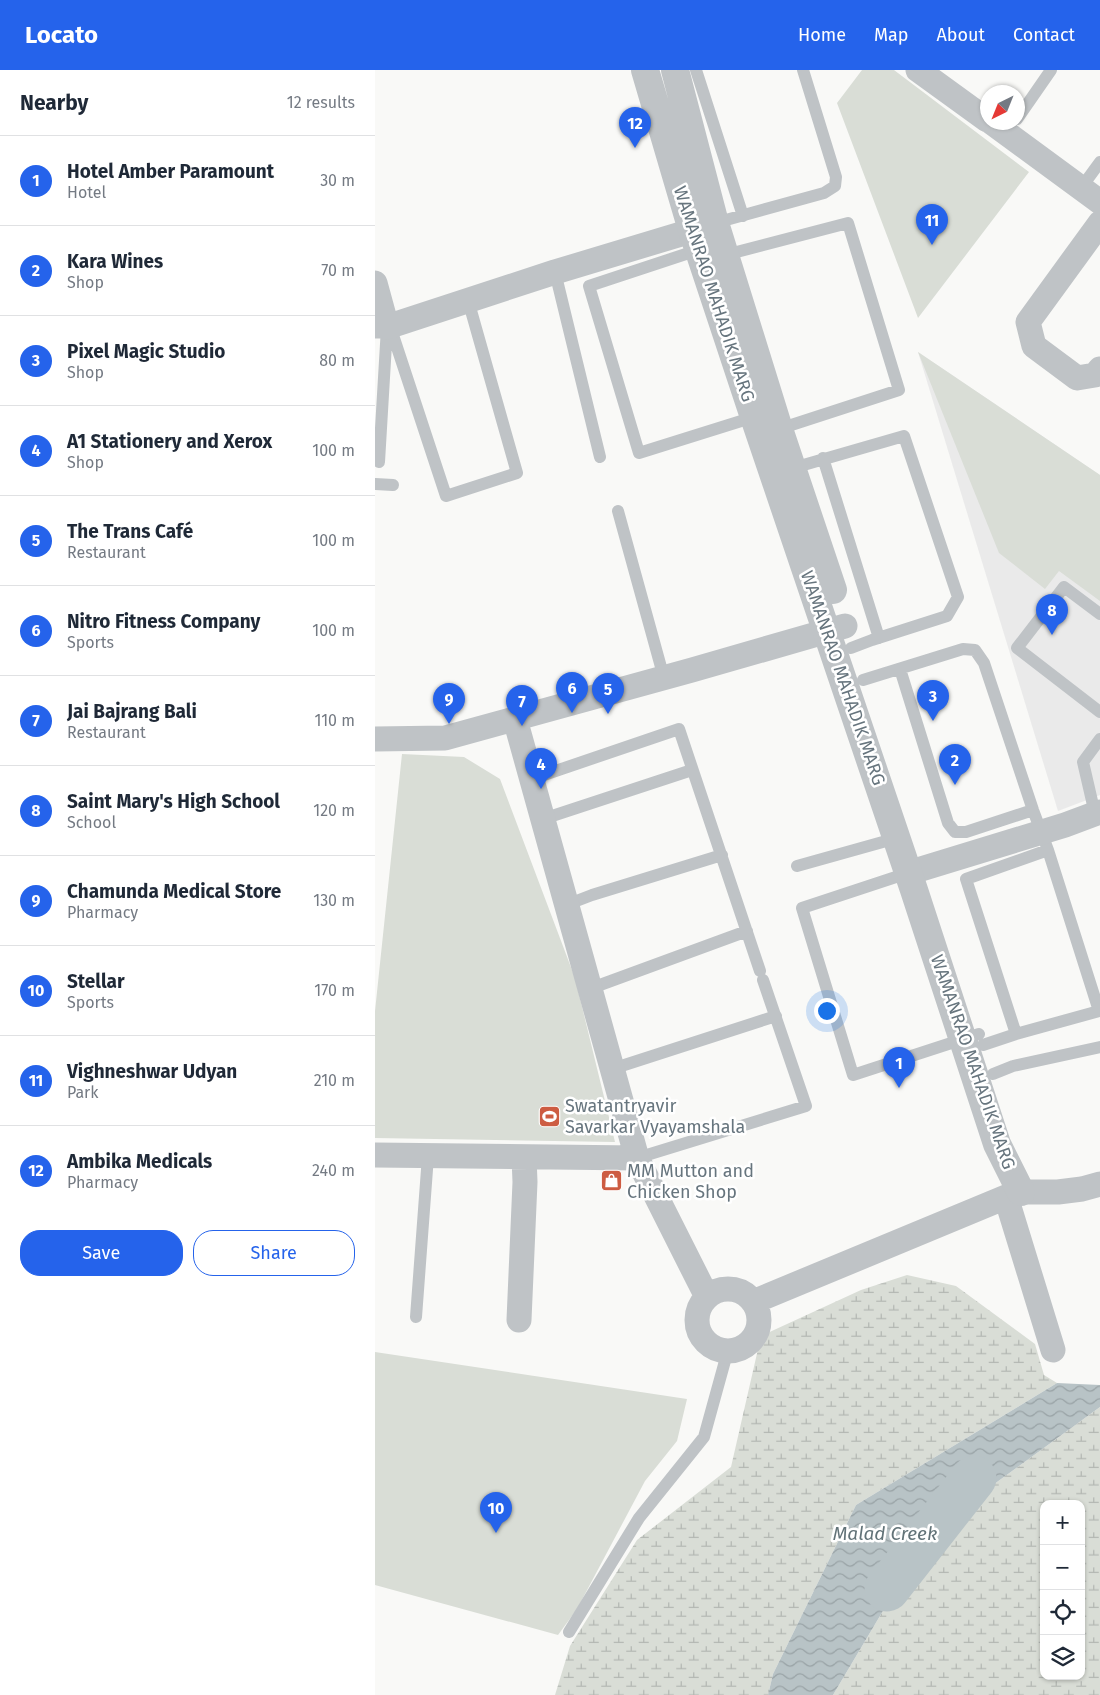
<!DOCTYPE html>
<html lang="en">
<head>
<meta charset="utf-8">
<style>
	:root { --surface:#fff; --page:#f2f2f3; --text:#1f2937; --muted:#747a83; --line:#e0e1e3; --accent:#2563eb }
	body { margin:0; font-family:"Fira Sans",sans-serif; background:var(--page); color:var(--text) }
	.controls { position:absolute; right:15px; bottom:15px; display:grid; overflow:hidden; border-radius:10px; box-shadow:0 1px 4px #0004 }
	.controls button { width:45px; height:45px; display:grid; place-items:center; padding:0; border:0; border-bottom:1px solid var(--line); background:var(--surface); color:var(--text); font:25px sans-serif }
	.compass { position:absolute; left:605px; top:15px; width:45px; height:45px; border-radius:50%; background:var(--surface); box-shadow:0 1px 4px #0004; rotate:223deg }
	.you { position:absolute; left:451px; top:940px; width:18px; height:18px; margin:-12px; border:4px solid #fff; border-radius:50%; background:#1a73e8; box-shadow:0 0 0 8px #1a73e833 }
	.badge { display:grid; place-items:center; width:32px; height:32px; border-radius:50%; background:var(--accent); color:#fff; font-size:16px; font-weight:700 }
	.pin { position:absolute; translate:-50% -41px; filter:drop-shadow(0 1px 2px #0008) }
	.pin::after { content:''; position:absolute; top:26px; width:18px; height:15px; background:inherit; clip-path:polygon(0 0,100% 0,50% 100%) }
	.list { margin:0; padding:0; list-style:none }
	h2 { display:flex; justify-content:space-between; align-items:center; height:65px; margin:0; padding:0 20px; font-size:21px }
	h2 small { font-size:16px; font-weight:400; color:var(--muted) }
	.list li { display:grid; grid-template-columns:32px 1fr auto; gap:15px; align-items:center; box-sizing:border-box; height:90px; padding:0 20px; border-top:1px solid var(--line) }
	.list b { display:block; font-size:19px; white-space:nowrap }
	.list p { margin:0; font-size:16px; white-space:nowrap; color:var(--muted) }
	.list em { font-size:16px; font-style:normal; color:var(--muted) }
	.actions { display:flex; gap:10px; padding:15px 20px }
	.actions a { flex:1; padding:11px 0; border:1px solid var(--accent); border-radius:20px; text-align:center; font-size:18px; color:var(--accent) }
	.actions .main { background:var(--accent); color:#fff }
	.icon { flex:none; width:28px; height:28px; fill:none; stroke:currentColor; stroke-width:2; stroke-linecap:round; stroke-linejoin:round }
	.map { position:relative; flex:none; width:725px; height:1625px; overflow:hidden }
	header { display:flex; align-items:center; gap:30px; box-sizing:border-box; height:70px; padding:0 25px; background:var(--accent); color:#fff }
	header strong { font-size:24px }
	nav { display:flex; gap:28px; margin-inline-start:auto; font-size:18px }
	main { display:flex }
	aside { flex:1; background:var(--surface) }
	.map>svg:first-child { display:block }
	.built { fill:#eaeaea }
	.green { fill:#d9ddd6 }
	.wetland { fill:url(#wetland-marsh); fill-rule:evenodd }
	.water { fill:url(#water-waves) }
	.lines { fill:none; stroke-linecap:round; stroke-linejoin:round }
	.river { stroke:#b8c3c6; stroke-width:45 }
	.service { stroke:#bfc3c6; stroke-width:12 }
	.minor { stroke:#bfc3c6; stroke-width:25 }
	.tertiary { stroke:#bfc3c6; stroke-width:28 }
	.labels { text-anchor:middle; stroke-width:5; stroke-linejoin:round; paint-order:stroke }
	.street-label { font-size:18px; fill:#67757e; stroke:#fff }
	.poi-label { font-size:18px; fill:#67757e; stroke:#fff; text-anchor:start }
	.water-label { font-size:19px; font-style:italic; fill:#627378; stroke:#fff }
</style>
</head>
<body>
<header>
<strong>Locato</strong>
<nav><a>Home</a><a>Map</a><a>About</a><a>Contact</a></nav>
</header>
<main>
<aside>
<h2>Nearby<small>12 results</small></h2>
<ul class="list">
<li><span class="badge">1</span><div><b>Hotel Amber Paramount</b><p>Hotel</p></div><em>30 m</em></li>
<li><span class="badge">2</span><div><b>Kara Wines</b><p>Shop</p></div><em>70 m</em></li>
<li><span class="badge">3</span><div><b>Pixel Magic Studio</b><p>Shop</p></div><em>80 m</em></li>
<li><span class="badge">4</span><div><b>A1 Stationery and Xerox</b><p>Shop</p></div><em>100 m</em></li>
<li><span class="badge">5</span><div><b>The Trans Café</b><p>Restaurant</p></div><em>100 m</em></li>
<li><span class="badge">6</span><div><b>Nitro Fitness Company</b><p>Sports</p></div><em>100 m</em></li>
<li><span class="badge">7</span><div><b>Jai Bajrang Bali</b><p>Restaurant</p></div><em>110 m</em></li>
<li><span class="badge">8</span><div><b>Saint Mary's High School</b><p>School</p></div><em>120 m</em></li>
<li><span class="badge">9</span><div><b>Chamunda Medical Store</b><p>Pharmacy</p></div><em>130 m</em></li>
<li><span class="badge">10</span><div><b>Stellar</b><p>Sports</p></div><em>170 m</em></li>
<li><span class="badge">11</span><div><b>Vighneshwar Udyan</b><p>Park</p></div><em>210 m</em></li>
<li><span class="badge">12</span><div><b>Ambika Medicals</b><p>Pharmacy</p></div><em>240 m</em></li>
</ul>
<div class="actions"><a class="main">Save</a><a>Share</a></div>
</aside>
<div class="map">
<svg width="725" height="1625" viewBox="0 0 725 1625">
	<defs>
		<pattern id="wetland-marsh" width="20" height="14" patternUnits="userSpaceOnUse" patternTransform="scale(1.25)"><rect width="20" height="14" fill="#d9ddd6"/><path d="M1 5h8M5 5V1M11 12h8M15 12V8" fill="none" stroke="#b4b8b3"/></pattern>
		<pattern id="water-waves" width="16" height="10" patternUnits="userSpaceOnUse" patternTransform="scale(1.25)"><rect width="16" height="10" fill="#b8c3c6"/><path d="M0 5q4-4 8 0t8 0" fill="none" stroke="#99a3a6"/></pattern>
	</defs>
	<rect width="100%" height="100%" fill="#f9f9f7"/>
	<path class="built" d="M 543,282 L 725,405 L 725,725 L 683,741 Z"/>
	<path class="green" d="M 487,0 L 519,0 L 654,102 L 543,248 L 462,33 Z
		M 543,282 L 725,405 L 725,531 L 684,501 L 670,519 L 624,483 Z
		M 27,684 L 89,687 L 125,709 L 200,908 L 240,1072 L 0,1068 L 0,941 Z
		M 0,1282 L 312,1329 L 302,1371 L 270,1411 L 202,1539 L 183,1565 L 0,1515 Z"/>
	<path class="wetland" d="M 532,1205 L 581,1216 L 660,1274 L 669,1305 L 682,1313 L 481,1435 L 398,1604 L 393,1625 L 180,1625 L 195,1576 L 262,1470 L 356,1397 L 386,1266 L 486,1220 Z
		M 725,1337 L 725,1625 L 458,1625 L 556,1460 ZM 669,1434 L 706,1434 L 706,1606 L 669,1606 Z"/>
	<path class="water" d="M 682,1313 L 725,1315 L 725,1337 L 556,1460 L 458,1625 L 393,1625 L 398,1604 L 481,1435 Z"/>
	<g class="lines">
		<path class="river" d="M 512,1519 L 599,1408"/>
		<path class="service" d="M 321,0 L 368,146
			M 642,49 L 676,0
			M 706,118 L 725,92
			M 340,153 L 449,123 L 460,116 L 461,107 L 428,0
			M 323,180 L 214,216 L 264,383 L 379,347
			M 350,185 L 473,153 L 524,320 L 404,359
			M 180,202 L 225,387
			M 15,256 L 71,426 L 142,403 L 93,230
			M 448,388 L 504,568
			M 4,392 L 12,257
			M 418,398 L 529,366 L 583,527 L 572,546 L 497,570 L 476,578
			M 0,414 L 18,415
			M 243,441 L 289,608
			M 725,544 L 689,517 L 642,578 L 725,642
			M 525,599 L 573,753 L 580,762 L 591,762 L 658,740
			M 488,610 L 588,579 L 600,580 L 609,593 L 658,740 L 673,780 L 724,941 L 641,964 L 608,975
			M 157,709 L 304,659 L 385,901
			M 720,744 L 708,692 L 725,669
			M 168,749 L 317,700
			M 422,796 L 522,768
			M 533,803 L 427,838 L 478,1005 L 604,964
			M 191,835 L 217,825 L 347,785
			M 214,919 L 372,861
			M 641,964 L 591,809 L 673,780
			M 237,999 L 401,946
			M 618,1004 L 638,996 L 725,977
			M 262,1088 L 431,1036 L 388,910
			M 41,1247 L 53,1086
			M 194,1562 L 264,1448 L 329,1367 L 353,1280"/>
		<path class="minor" d="M 543,0 L 612,50
			M 616,52 L 725,132
			M 725,153 L 653,252 L 659,276 L 702,308 L 720,305 L 725,299
			M 0,213 L 12,257
			M 0,256 L 15,256 L 180,202 L 336,155
			M 140,649 L 262,1088 L 332,1227
			M 0,669 L 70,668 L 317,600 L 470,556
			M 533,803 L 690,755 L 725,742
			M 0,1085 L 262,1088
			M 631,1127 L 678,1280
			M322 1250a31 31 0 1 1 62 0a31 31 0 1 1-62 0Z
			M 378,1232 L 631,1127 L 646,1122 L 683,1122 L 707,1119 L 725,1114
			M 144,1250 L 150,1112 L 149,1087"/>
		<path class="tertiary" d="M 270,0 L 317,160 L 379,347 L 539,820 L 622,1074 L 646,1122
			M 300,0 L 340,153 L 404,359 L 458,520"/>
	</g>
	<defs>
		<symbol id="stadium-square" viewBox="-11 -11 22 22"><rect x="-9" y="-9" width="18" height="18" rx="4" fill="#cd5c42" stroke="#fff"/><path d="M0-5a6.5 5 0 1 0 0 10a6.5 5 0 1 0 0-10ZM-3.5-1.8h7v3.6h-7Z" fill="#fff"/></symbol>
		<symbol id="shop-square" viewBox="-11 -11 22 22"><rect x="-9" y="-9" width="18" height="18" rx="4" fill="#cd5c42" stroke="#fff"/><path d="M-5-2.5h2.3a2.7 3.5 0 0 1 5.4 0H5L5.5 6h-11ZM-1.5-2.5h3a1.5 2.3 0 0 0-3 0Z" fill="#fff"/></symbol>
	</defs>
	<g fill-rule="evenodd">
		<use href="#stadium-square" x="162" y="1034" width="25" height="25"/>
		<use href="#shop-square" x="224" y="1098" width="25" height="25"/>
	</g>
	<g class="labels">
		<g class="street-label">
			<text transform="translate(339 224) rotate(72)" y="6">WAMANRAO MAHADIK MARG</text>
			<text transform="translate(468 608) rotate(71)" y="6">WAMANRAO MAHADIK MARG</text>
			<text transform="translate(598 992) rotate(71)" y="6">WAMANRAO MAHADIK MARG</text>
		</g>
		<g class="poi-label">
			<text x="190" y="1042">Swatantryavir<tspan x="190" dy="21">Savarkar Vyayamshala</tspan></text>
			<text x="252" y="1107">MM Mutton and<tspan x="252" dy="21">Chicken Shop</tspan></text>
		</g>
		<g class="water-label">
			<text x="510" y="1470">Malad Creek</text>
		</g>
	</g>
</svg>
<div class="controls">
<button>+</button>
<button>−</button>
<button><svg class="icon" aria-label="locate" viewBox="0 0 24 24"><circle cx="12" cy="12" r="6"/><path d="M12 2v4M12 18v4M2 12h4M18 12h4"/></svg></button>
<button><svg class="icon" aria-label="layers" viewBox="0 0 24 24"><path d="M12 4l9 5-9 5-9-5zM3 14l9 5 9-5"/></svg></button>
</div>
<svg class="compass" viewBox="-18 -18 36 36"><path d="M0-13l5 13h-10z" fill="#e53935"/><path d="M0 13l5-13h-10z" fill="#747a83"/></svg>
<div class="you"></div>
<div class="pin badge" style="left:524px;top:1018px">1</div>
<div class="pin badge" style="left:580px;top:715px">2</div>
<div class="pin badge" style="left:558px;top:651px">3</div>
<div class="pin badge" style="left:166px;top:719px">4</div>
<div class="pin badge" style="left:233px;top:644px">5</div>
<div class="pin badge" style="left:197px;top:643px">6</div>
<div class="pin badge" style="left:147px;top:656px">7</div>
<div class="pin badge" style="left:677px;top:565px">8</div>
<div class="pin badge" style="left:74px;top:654px">9</div>
<div class="pin badge" style="left:121px;top:1463px">10</div>
<div class="pin badge" style="left:557px;top:175px">11</div>
<div class="pin badge" style="left:260px;top:78px">12</div>
</div>
</main>
</body>
</html>
